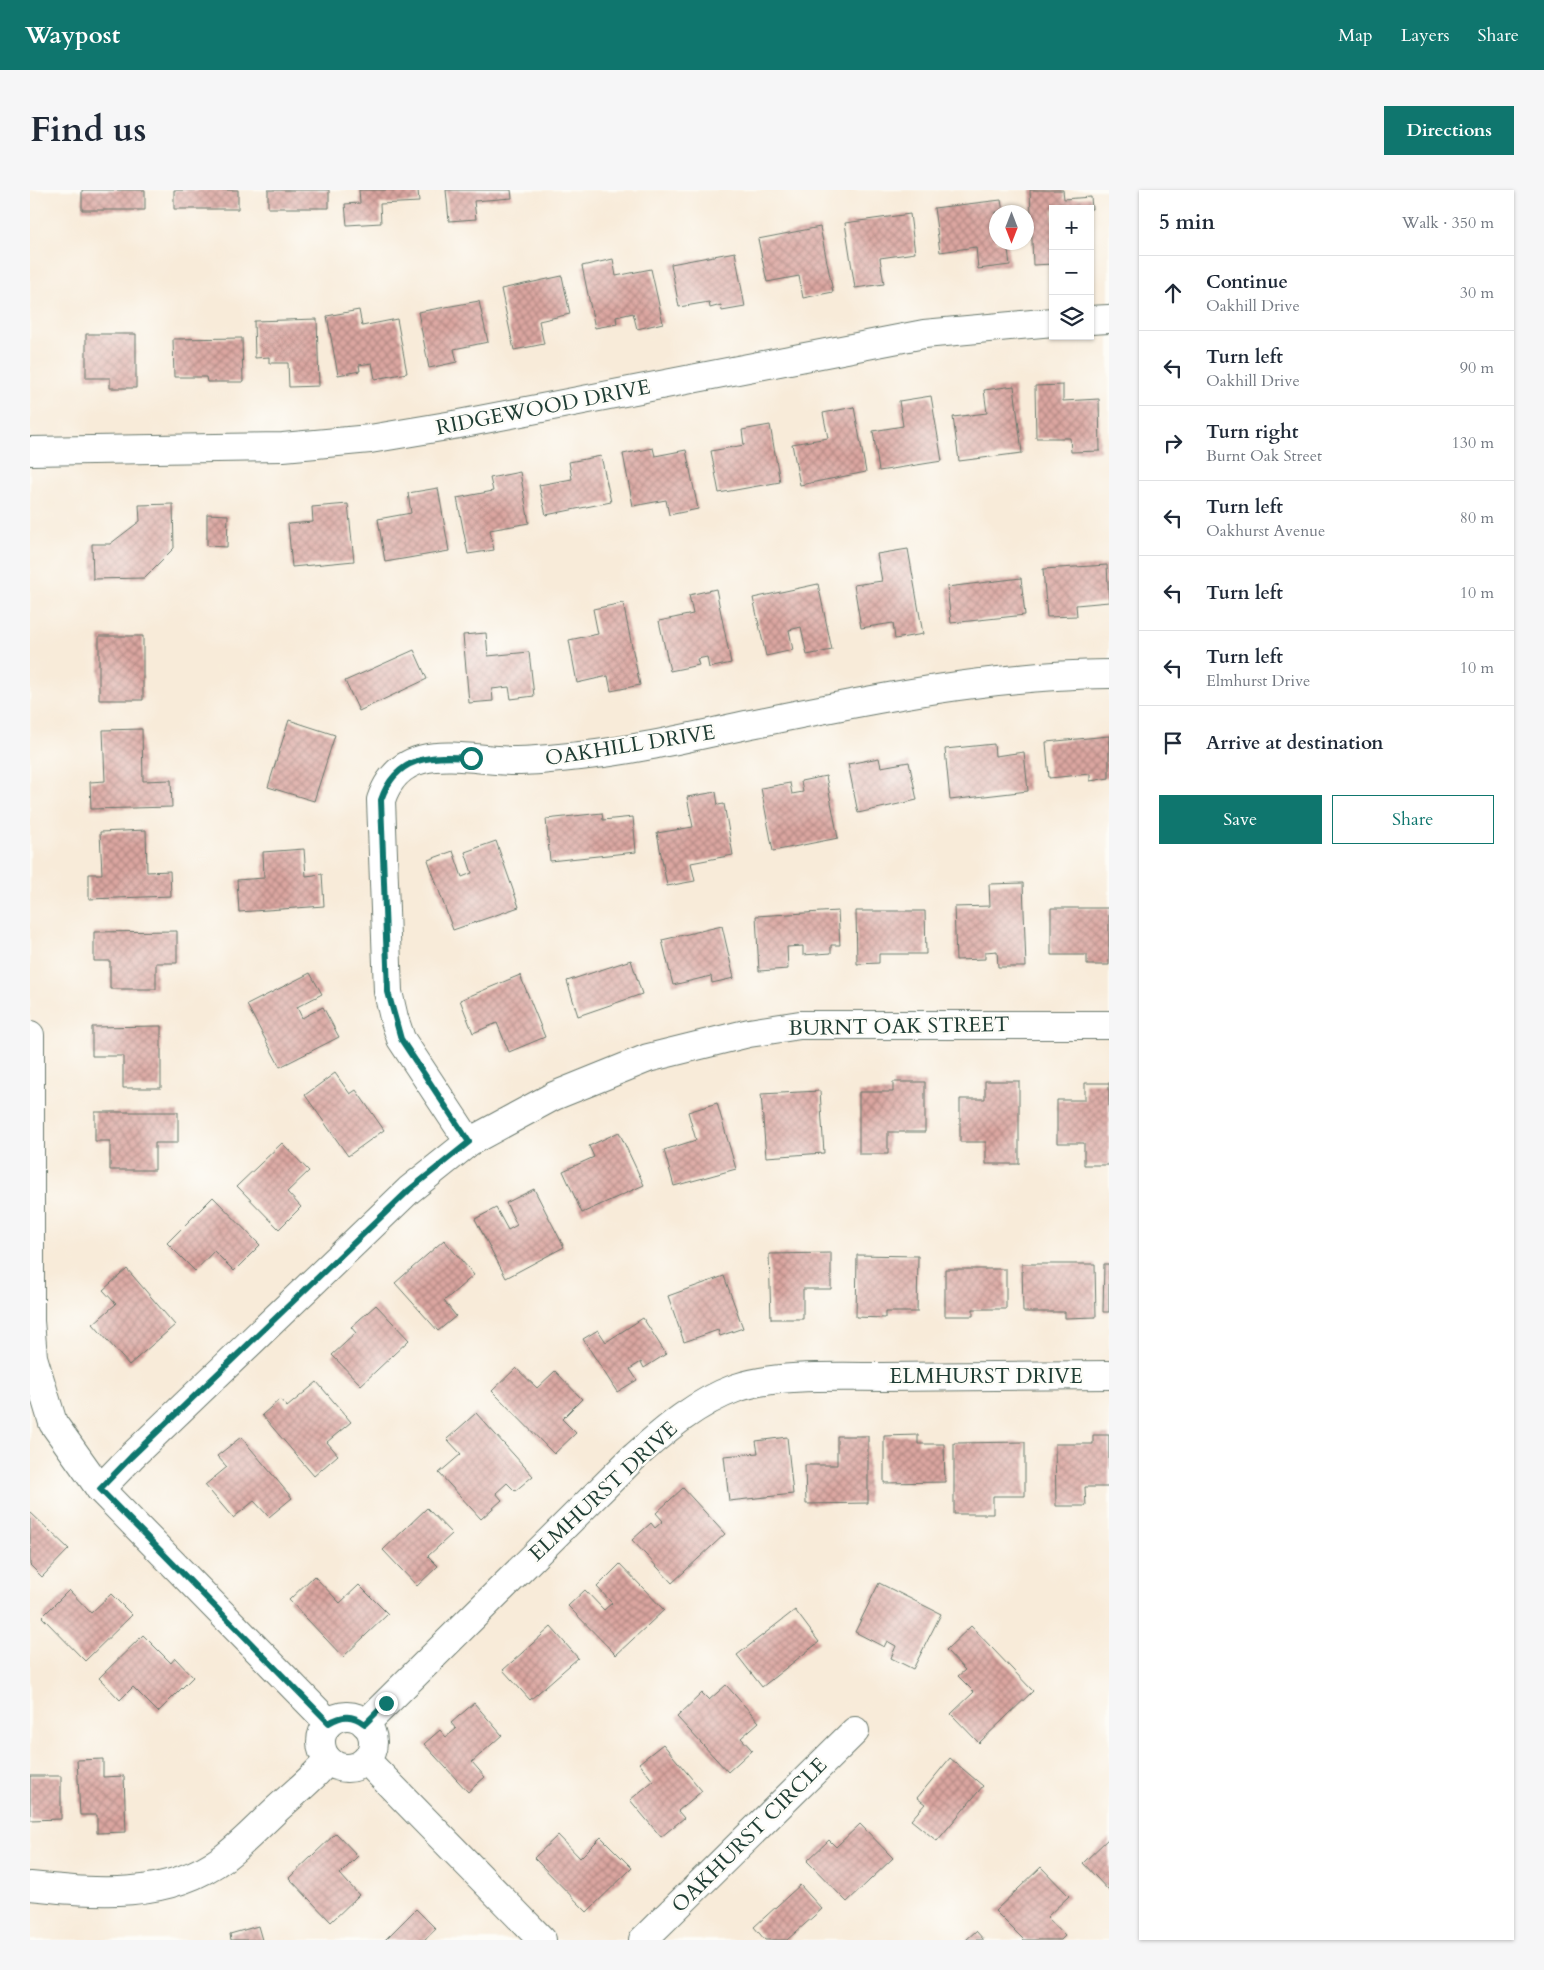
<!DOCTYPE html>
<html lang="en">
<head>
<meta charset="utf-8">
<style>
	:root { --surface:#fff; --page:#f6f6f7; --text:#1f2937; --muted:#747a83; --line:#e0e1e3; --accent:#0f766e }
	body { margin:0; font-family:Cardo,serif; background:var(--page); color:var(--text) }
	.controls { position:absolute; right:15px; top:15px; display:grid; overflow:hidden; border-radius:0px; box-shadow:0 1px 4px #0004 }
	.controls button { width:45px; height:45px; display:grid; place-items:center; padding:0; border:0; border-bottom:1px solid var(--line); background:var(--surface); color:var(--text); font:25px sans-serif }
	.compass { position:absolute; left:959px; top:15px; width:45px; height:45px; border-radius:50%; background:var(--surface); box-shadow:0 1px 4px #0004; rotate:180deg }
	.stop { position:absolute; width:15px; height:15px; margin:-11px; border:4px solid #0f766e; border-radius:50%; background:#fff }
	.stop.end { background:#0f766e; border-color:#fff; box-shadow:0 1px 5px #0008 }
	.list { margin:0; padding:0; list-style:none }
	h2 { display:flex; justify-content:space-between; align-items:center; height:65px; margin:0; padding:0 20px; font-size:21px }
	h2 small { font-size:16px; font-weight:400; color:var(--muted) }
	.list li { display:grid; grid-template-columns:32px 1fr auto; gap:15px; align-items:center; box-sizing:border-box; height:75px; padding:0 20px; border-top:1px solid var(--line) }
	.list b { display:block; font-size:19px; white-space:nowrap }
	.list p { margin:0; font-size:16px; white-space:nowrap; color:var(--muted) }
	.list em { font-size:16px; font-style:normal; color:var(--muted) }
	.actions { display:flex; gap:10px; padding:15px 20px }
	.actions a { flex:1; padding:11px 0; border:1px solid var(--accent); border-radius:0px; text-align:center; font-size:18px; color:var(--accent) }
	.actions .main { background:var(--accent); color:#fff }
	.icon { flex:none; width:28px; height:28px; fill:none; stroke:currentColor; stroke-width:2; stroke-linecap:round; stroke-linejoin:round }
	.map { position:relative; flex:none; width:1079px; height:1750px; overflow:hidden; border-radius:0px }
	header { display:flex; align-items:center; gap:30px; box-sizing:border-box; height:70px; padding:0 25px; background:var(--accent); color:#fff }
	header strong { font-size:24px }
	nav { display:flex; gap:28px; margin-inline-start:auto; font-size:18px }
	.intro { display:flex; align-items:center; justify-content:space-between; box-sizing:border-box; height:120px; padding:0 30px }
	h1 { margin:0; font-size:35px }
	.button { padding:12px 22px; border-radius:0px; background:var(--accent); color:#fff; font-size:18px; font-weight:700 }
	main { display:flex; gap:30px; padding:0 30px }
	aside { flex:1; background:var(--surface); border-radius:0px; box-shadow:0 1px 4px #0004 }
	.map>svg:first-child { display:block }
	.building { fill:url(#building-cross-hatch) }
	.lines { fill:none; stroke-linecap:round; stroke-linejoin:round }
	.street-casing { stroke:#6b7a6e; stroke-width:30 }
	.secondary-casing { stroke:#6b7a6e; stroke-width:30 }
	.street { stroke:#fff; stroke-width:28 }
	.secondary { stroke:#fff; stroke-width:28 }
	.route { stroke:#0f766e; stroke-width:6 }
	.labels { text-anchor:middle; stroke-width:5; stroke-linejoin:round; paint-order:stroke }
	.street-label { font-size:21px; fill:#1f3d34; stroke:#fdfcf7 }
</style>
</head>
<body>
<header>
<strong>Waypost</strong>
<nav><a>Map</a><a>Layers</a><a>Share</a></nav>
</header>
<div class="intro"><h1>Find us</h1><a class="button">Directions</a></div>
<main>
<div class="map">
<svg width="1079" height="1750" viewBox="0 0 1079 1750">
	<defs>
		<pattern id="building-cross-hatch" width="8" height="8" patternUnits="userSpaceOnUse" patternTransform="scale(1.25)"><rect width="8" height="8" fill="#dba6a0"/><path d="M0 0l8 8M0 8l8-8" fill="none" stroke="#b18883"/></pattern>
	</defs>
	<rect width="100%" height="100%" fill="#fdfcf7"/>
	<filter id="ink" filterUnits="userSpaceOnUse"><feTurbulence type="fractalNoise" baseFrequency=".02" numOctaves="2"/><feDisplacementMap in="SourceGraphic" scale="10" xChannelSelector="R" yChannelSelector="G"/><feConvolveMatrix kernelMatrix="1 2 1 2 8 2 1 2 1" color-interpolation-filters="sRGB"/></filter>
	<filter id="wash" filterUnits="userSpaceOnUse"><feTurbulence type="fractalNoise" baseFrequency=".0096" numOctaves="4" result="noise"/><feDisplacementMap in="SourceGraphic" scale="20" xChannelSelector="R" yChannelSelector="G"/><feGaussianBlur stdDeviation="1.12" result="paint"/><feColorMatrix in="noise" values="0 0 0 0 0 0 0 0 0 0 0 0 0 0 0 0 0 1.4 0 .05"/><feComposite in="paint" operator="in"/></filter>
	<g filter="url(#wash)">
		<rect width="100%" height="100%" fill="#f8ebd9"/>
		<g id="blocks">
			<path class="building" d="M 52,0 L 115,0 L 115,20 L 52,20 Z
				M 144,0 L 208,0 L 208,19 L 144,19 Z
				M 238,0 L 299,0 L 299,18 L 238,18 Z
				M 329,0 L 388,0 L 389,12 L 350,14 L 351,33 L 317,35 L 315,14 L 330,13 Z
				M 416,0 L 481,0 L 482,8 L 444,11 L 446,29 L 419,31 Z
				M 1000,0 L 1033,0 L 1034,9 L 1061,7 L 1062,19 L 1023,19 L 1023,74 L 1003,75 Z
				M 971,10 L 973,22 L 966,22 L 966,52 L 977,52 L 980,75 L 948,79 L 946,57 L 910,62 L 904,18 Z
				M 880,24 L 885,63 L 850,68 L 854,94 L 825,98 L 815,33 Z
				M 790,37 L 803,102 L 773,108 L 769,86 L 737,92 L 728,49 Z
				M 705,62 L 715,117 L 692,121 L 691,115 L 680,118 L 679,112 L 649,117 L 641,74 Z
				M 583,69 L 586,86 L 621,79 L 633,133 L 607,139 L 603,123 L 586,127 L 587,134 L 565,138 L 552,76 Z
				M 532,86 L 540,124 L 509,131 L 514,154 L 484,160 L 471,99 Z
				M 449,111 L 458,152 L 424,159 L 427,172 L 399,178 L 388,122 Z
				M 329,120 L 332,136 L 367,129 L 377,183 L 345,189 L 342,173 L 329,175 L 330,181 L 308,185 L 297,126 Z
				M 287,129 L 289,196 L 259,197 L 258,173 L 239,173 L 239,167 L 225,168 L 224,131 Z
				M 56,144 L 106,144 L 106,198 L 80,198 L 80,188 L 56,188 Z
				M 212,148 L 213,192 L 177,192 L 176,187 L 144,187 L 143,149 Z
				M 1033,195 L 1033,211 L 1069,209 L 1070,261 L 1041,262 L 1040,248 L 1006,248 L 1005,196 Z
				M 984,196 L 992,263 L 929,271 L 923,227 L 957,223 L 954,200 Z
				M 901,206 L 912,271 L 849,281 L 843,241 L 873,236 L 869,211 Z
				M 824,217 L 836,282 L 770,295 L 762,254 L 798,248 L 793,223 Z
				M 740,235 L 750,292 L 689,303 L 681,261 L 714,255 L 712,240 Z
				M 623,258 L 625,266 L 656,260 L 668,319 L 639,325 L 636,310 L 603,316 L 593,264 Z
				M 571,266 L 581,312 L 516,325 L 509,295 L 542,289 L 539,272 Z
				M 490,282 L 499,333 L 460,340 L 464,360 L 438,364 L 427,308 L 463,301 L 460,288 Z
				M 408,298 L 419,361 L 355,372 L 348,329 L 381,323 L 378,303 Z
				M 143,314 L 144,358 L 114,388 L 63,389 L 62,354 L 80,354 L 110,331 L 109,315 Z
				M 318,314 L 324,371 L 262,377 L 258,334 L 283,332 L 282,317 Z
				M 177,324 L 198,325 L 197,357 L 177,356 Z
				M 878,359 L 893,444 L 865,449 L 863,433 L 831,438 L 824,395 L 852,391 L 847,364 Z
				M 1077,375 L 1079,412 L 1046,415 L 1047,426 L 1017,427 L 1013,379 Z
				M 991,388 L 995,425 L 921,433 L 917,397 Z
				M 788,394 L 802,460 L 777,465 L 771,437 L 759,440 L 763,460 L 736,466 L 723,408 Z
				M 686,399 L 701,473 L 679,478 L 677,467 L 667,469 L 669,475 L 640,481 L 629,431 L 663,424 L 659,405 Z
				M 593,413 L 610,495 L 581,501 L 578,486 L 547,493 L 539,450 L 568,444 L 563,419 Z
				M 456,443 L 458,466 L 499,462 L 504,506 L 481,509 L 479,497 L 462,499 L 463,511 L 439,513 L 433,445 Z
				M 69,446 L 113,446 L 113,510 L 69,510 Z
				M 384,460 L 397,489 L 329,521 L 315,491 Z
				M 259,530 L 305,545 L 284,611 L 238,597 Z
				M 112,539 L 113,591 L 141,590 L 142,617 L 61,619 L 60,592 L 75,591 L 73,540 Z
				M 1079,546 L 1079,588 L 1060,591 L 1060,584 L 1019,588 L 1016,552 Z
				M 964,554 L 965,566 L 994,562 L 998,601 L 920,610 L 915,559 Z
				M 849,568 L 851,577 L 879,572 L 887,610 L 828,623 L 818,574 Z
				M 796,586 L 808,648 L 743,661 L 731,598 L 760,593 L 762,604 L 773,602 L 771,591 Z
				M 686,602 L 688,615 L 694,614 L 703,665 L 661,673 L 665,691 L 637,696 L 627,643 L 663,637 L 657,607 Z
				M 572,623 L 573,630 L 603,627 L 606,662 L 520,671 L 516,629 Z
				M 116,640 L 117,682 L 140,681 L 141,706 L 59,709 L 59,684 L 72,684 L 70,642 Z
				M 466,651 L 489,717 L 423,740 L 398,670 L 423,661 L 432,687 L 442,683 L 435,662 Z
				M 274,659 L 276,686 L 292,684 L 294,716 L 209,722 L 207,690 L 234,688 L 233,662 Z
				M 993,693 L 996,777 L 968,777 L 967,761 L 955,762 L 955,769 L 926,770 L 924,717 L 960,716 L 959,694 Z
				M 1021,718 L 1079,718 L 1079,775 L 1057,775 L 1057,765 L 1021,765 Z
				M 808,721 L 810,755 L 801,755 L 801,763 L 773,765 L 773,756 L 757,757 L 758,779 L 729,781 L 726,726 Z
				M 826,721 L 895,721 L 896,764 L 849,764 L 849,773 L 827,774 Z
				M 692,736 L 704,788 L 682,793 L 681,786 L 643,795 L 632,750 Z
				M 147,741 L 147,773 L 126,773 L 126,799 L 80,799 L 80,771 L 64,771 L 64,742 Z
				M 601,770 L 612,804 L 548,826 L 537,791 Z
				M 280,783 L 292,804 L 267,817 L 272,828 L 293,817 L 309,847 L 250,877 L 217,815 Z
				M 490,785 L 515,847 L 479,862 L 467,833 L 443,843 L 430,810 Z
				M 131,836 L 131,898 L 93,898 L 93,866 L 62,866 L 62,837 Z
				M 305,883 L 320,904 L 326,900 L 354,940 L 318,966 L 275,905 Z
				M 955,891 L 989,891 L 989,974 L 956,974 L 956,952 L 930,952 L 930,909 L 955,909 Z
				M 863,892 L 895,892 L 895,942 L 858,942 L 858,964 L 829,964 L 829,902 L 863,902 Z
				M 1055,893 L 1079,893 L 1079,975 L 1054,975 L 1054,953 L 1027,953 L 1027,910 L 1055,910 Z
				M 790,901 L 794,963 L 736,967 L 731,904 Z
				M 687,913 L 706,979 L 644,996 L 634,960 L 666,950 L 658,922 Z
				M 65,922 L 148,922 L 148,953 L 125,953 L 125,980 L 80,980 L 80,951 L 65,951 Z
				M 589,942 L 614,995 L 552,1023 L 533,981 L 564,967 L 559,956 Z
				M 252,953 L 279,981 L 257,1002 L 271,1017 L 249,1039 L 207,996 Z
				M 504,999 L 534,1057 L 476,1088 L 445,1029 L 466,1018 L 478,1040 L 487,1035 L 476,1013 Z
				M 183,1007 L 230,1055 L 204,1081 L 184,1061 L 165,1081 L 137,1053 Z
				M 414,1050 L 444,1085 L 414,1111 L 426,1126 L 408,1141 L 365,1093 Z
				M 801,1063 L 801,1099 L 773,1099 L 773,1129 L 741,1129 L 739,1064 Z
				M 827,1065 L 888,1066 L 887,1122 L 855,1122 L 855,1128 L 826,1127 Z
				M 992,1074 L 1065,1074 L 1066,1127 L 1035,1128 L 1035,1122 L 993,1122 Z
				M 1074,1074 L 1079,1074 L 1079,1122 L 1073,1122 Z
				M 97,1079 L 145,1135 L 99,1175 L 63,1134 L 86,1114 L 73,1100 Z
				M 915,1079 L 976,1079 L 976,1119 L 943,1119 L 943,1126 L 915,1126 Z
				M 694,1086 L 713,1138 L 690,1146 L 688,1140 L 654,1152 L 638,1106 Z
				M 346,1115 L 379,1150 L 331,1195 L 302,1165 L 326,1143 L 321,1137 Z
				M 613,1128 L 636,1164 L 614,1178 L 611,1172 L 600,1179 L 607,1190 L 587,1202 L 553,1149 L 568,1140 L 576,1152 Z
				M 486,1178 L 507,1198 L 525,1181 L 552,1209 L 532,1229 L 546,1243 L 524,1264 L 462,1201 Z
				M 287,1192 L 321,1232 L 297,1252 L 308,1265 L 284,1286 L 232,1225 L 250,1209 L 257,1217 Z
				M 446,1223 L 503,1286 L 485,1301 L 477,1293 L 466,1303 L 472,1310 L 451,1329 L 409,1283 L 431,1264 L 417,1249 Z
				M 888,1245 L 888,1254 L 914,1254 L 915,1292 L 854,1293 L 854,1246 Z
				M 1063,1245 L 1079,1245 L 1079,1297 L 1055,1297 L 1056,1316 L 1026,1316 L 1025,1254 L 1063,1254 Z
				M 807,1246 L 838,1246 L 838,1313 L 776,1314 L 775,1275 L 807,1275 Z
				M 211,1247 L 262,1308 L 239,1327 L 224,1311 L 203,1328 L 175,1295 L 197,1277 L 187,1266 Z
				M 757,1247 L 763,1304 L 699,1311 L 694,1266 L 728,1263 L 726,1251 Z
				M 995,1252 L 995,1306 L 963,1306 L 963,1324 L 924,1324 L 924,1253 Z
				M 653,1298 L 695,1344 L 642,1393 L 602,1350 L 621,1333 L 625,1338 L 633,1331 L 626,1323 Z
				M 397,1318 L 422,1344 L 398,1366 L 408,1376 L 387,1396 L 353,1360 Z
				M 0,1322 L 39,1359 L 12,1387 L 0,1375 Z
				M 590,1374 L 634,1420 L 586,1465 L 538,1416 L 555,1400 L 574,1420 L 582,1413 L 567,1397 Z
				M 284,1386 L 310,1413 L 329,1395 L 358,1424 L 313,1467 L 259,1410 Z
				M 849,1393 L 911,1424 L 883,1479 L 861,1468 L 866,1456 L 857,1451 L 854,1457 L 825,1442 Z
				M 39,1400 L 61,1423 L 81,1404 L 102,1425 L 55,1471 L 12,1427 Z
				M 765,1420 L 789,1452 L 732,1497 L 707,1465 Z
				M 941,1436 L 1003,1501 L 949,1553 L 921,1524 L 944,1502 L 928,1486 L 935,1480 L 916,1460 Z
				M 521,1437 L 548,1468 L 500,1510 L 473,1480 Z
				M 113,1445 L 141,1473 L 145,1468 L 163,1487 L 128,1522 L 103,1497 L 90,1510 L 69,1488 Z
				M 696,1495 L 729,1532 L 711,1548 L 722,1560 L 698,1582 L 647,1527 L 672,1503 L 679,1510 Z
				M 444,1513 L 472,1545 L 442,1572 L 455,1587 L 438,1602 L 394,1554 L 410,1540 L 416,1547 L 426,1539 L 421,1533 Z
				M 633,1554 L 672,1601 L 648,1621 L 654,1628 L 631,1647 L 600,1610 L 623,1591 L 609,1573 Z
				M 920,1568 L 953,1596 L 907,1651 L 881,1630 L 895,1614 L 887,1608 Z
				M 73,1569 L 73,1587 L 94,1586 L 96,1642 L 67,1643 L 67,1625 L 50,1625 L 47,1570 Z
				M 0,1586 L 31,1586 L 31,1629 L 0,1630 Z
				M 830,1634 L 863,1668 L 817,1712 L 777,1671 L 799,1650 L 806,1657 Z
				M 306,1643 L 328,1666 L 310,1684 L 329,1705 L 301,1732 L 259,1688 Z
				M 528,1645 L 550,1668 L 571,1647 L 602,1678 L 557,1722 L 504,1668 Z
				M 1079,1648 L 1079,1701 L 1053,1673 Z
				M 1011,1677 L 1039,1706 L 1017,1727 L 1035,1746 L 1031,1750 L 994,1750 L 965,1721 Z
				M 770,1695 L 792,1719 L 757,1750 L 735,1750 L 724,1737 Z
				M 386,1719 L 406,1739 L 394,1750 L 355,1750 Z
				M 228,1736 L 232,1750 L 201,1750 L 200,1744 Z
				M 946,1741 L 954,1750 L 936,1750 Z"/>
		</g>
	</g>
	<g filter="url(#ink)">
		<use href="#blocks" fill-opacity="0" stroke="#6b7a6e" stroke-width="1"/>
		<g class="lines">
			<defs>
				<path id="street" d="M 1060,130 L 1079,129
					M 0,261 L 253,257 L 340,249 L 429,234 L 894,144 L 1023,132
					M 439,952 L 371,849 L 364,828 L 358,802 L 351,610 C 372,547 436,571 486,571 C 507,571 529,568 550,566 C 609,560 668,545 726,533 C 842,509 960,485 1079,484
					M 70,1299 L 101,1267 L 379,1000 L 439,952 L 524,906 L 618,868 L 719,843 L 770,835 L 1079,835
					M 335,1534 L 603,1268 C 635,1240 665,1213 706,1198 C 745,1184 810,1187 852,1187 C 928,1186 1003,1186 1079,1185
					M 0,1696 C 67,1703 137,1710 195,1667 C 213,1653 229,1636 246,1620 C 263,1604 284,1588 298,1570
					M 613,1750 L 825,1541"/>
				<path id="secondary" d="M 0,845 L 0,1131 L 3,1167 L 23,1233 L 70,1299 L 299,1533
					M291 1552a26 26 0 1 1 52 0a26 26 0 1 1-52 0Z
					M 336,1570 L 512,1750"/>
			</defs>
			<use href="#street" class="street-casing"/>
			<use href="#secondary" class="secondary-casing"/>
			<use href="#street" class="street"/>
			<use href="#secondary" class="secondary"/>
		</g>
	</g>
	<g class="lines" filter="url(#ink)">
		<path class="route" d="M 356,1513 L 335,1534 C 322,1524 312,1525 299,1533 L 70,1299 L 101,1267 L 379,1000 L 439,952 L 371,849 L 358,802 L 351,610 C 366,566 400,565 441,568"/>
	</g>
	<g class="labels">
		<g class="street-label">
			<text transform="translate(513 217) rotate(-11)" y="7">RIDGEWOOD DRIVE</text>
			<text transform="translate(600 555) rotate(-9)" y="7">OAKHILL DRIVE</text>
			<text transform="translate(869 836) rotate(-1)" y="7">BURNT OAK STREET</text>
			<text x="956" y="1193">ELMHURST DRIVE</text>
			<text transform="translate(573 1301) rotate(-43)" y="7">ELMHURST DRIVE</text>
			<text transform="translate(719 1645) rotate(-45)" y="7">OAKHURST CIRCLE</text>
		</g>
	</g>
</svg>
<div class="controls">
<button>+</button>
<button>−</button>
<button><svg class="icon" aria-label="layers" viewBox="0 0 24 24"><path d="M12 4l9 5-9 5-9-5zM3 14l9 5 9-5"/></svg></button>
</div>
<svg class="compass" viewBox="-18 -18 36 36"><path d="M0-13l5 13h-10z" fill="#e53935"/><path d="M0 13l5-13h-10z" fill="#747a83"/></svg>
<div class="stop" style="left:441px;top:568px"></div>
<div class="stop end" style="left:356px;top:1513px"></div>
</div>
<aside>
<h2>5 min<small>Walk · 350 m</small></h2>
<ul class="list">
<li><svg class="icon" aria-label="ahead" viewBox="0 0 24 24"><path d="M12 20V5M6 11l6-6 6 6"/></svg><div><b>Continue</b><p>Oakhill Drive</p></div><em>30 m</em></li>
<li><svg class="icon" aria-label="left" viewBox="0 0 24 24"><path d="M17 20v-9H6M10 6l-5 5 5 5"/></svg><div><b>Turn left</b><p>Oakhill Drive</p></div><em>90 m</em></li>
<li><svg class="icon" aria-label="right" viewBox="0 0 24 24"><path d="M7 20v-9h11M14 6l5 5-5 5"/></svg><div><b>Turn right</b><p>Burnt Oak Street</p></div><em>130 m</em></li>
<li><svg class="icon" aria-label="left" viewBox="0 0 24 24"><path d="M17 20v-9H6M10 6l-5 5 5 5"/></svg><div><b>Turn left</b><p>Oakhurst Avenue</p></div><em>80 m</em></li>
<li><svg class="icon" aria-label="left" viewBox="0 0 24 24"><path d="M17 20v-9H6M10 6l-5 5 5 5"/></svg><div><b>Turn left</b></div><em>10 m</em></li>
<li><svg class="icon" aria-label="left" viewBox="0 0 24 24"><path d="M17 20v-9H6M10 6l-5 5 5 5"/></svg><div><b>Turn left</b><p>Elmhurst Drive</p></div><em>10 m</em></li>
<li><svg class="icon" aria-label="arrive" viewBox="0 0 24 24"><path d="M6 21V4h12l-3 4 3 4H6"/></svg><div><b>Arrive at destination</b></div></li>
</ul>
<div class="actions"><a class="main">Save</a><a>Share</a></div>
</aside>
</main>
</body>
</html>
